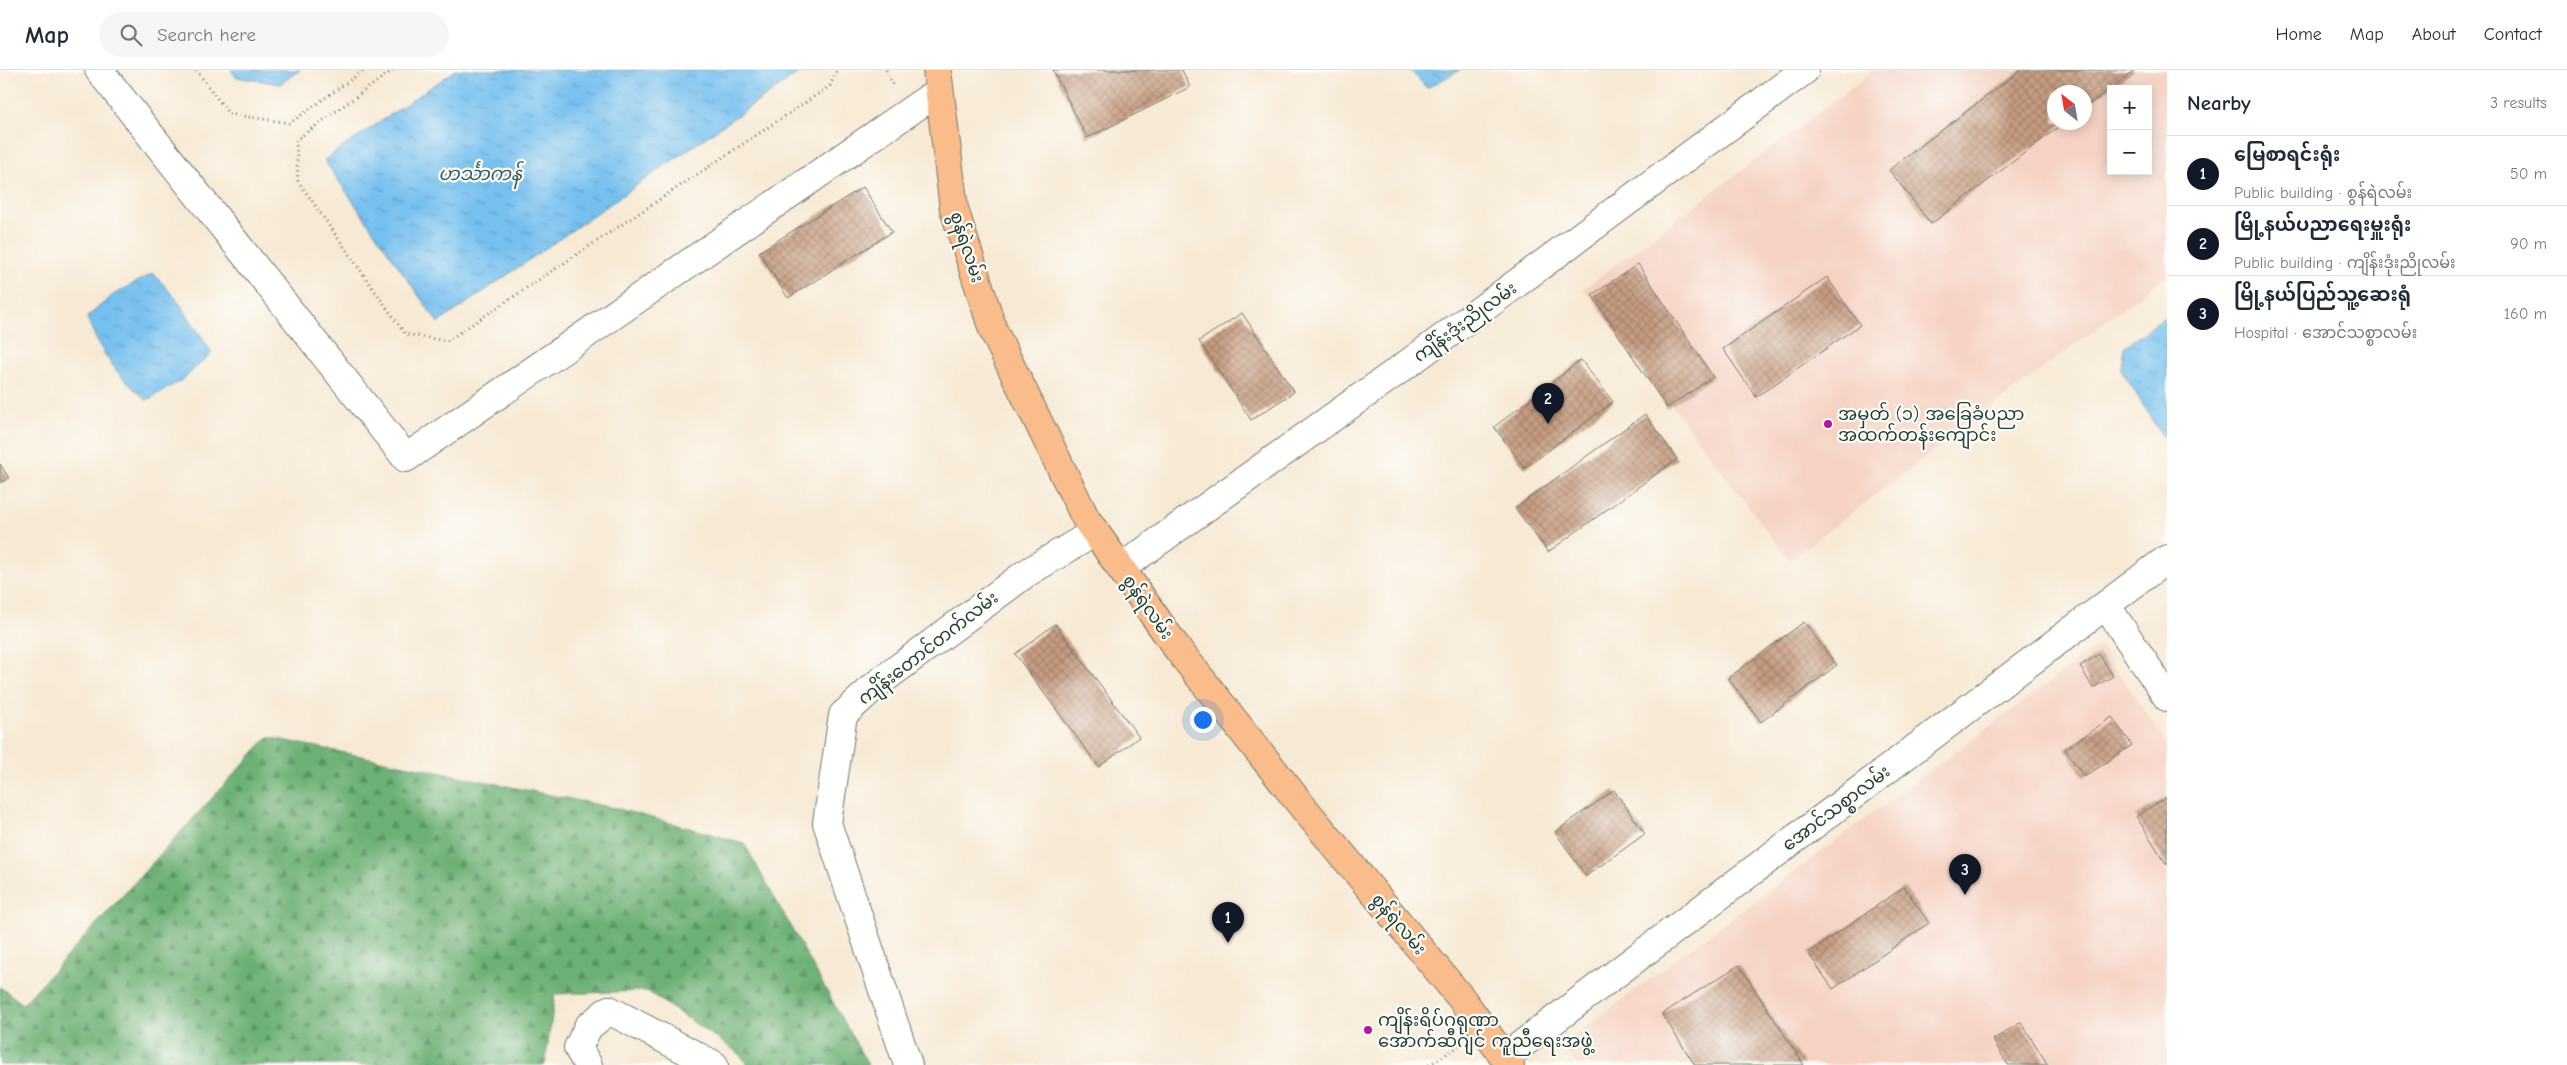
<!DOCTYPE html>
<html lang="en">
<head>
<meta charset="utf-8">
<style>
	:root { --surface:#fff; --page:#f6f6f7; --text:#1f2937; --muted:#747a83; --line:#e0e1e3; --accent:#111827 }
	body { margin:0; font-family:"Comic Neue","Noto Sans Myanmar",sans-serif; background:var(--page); color:var(--text) }
	.controls { position:absolute; right:15px; top:15px; display:grid; overflow:hidden; border-radius:0px; box-shadow:0 2px 12px #0003 }
	.controls button { width:45px; height:45px; display:grid; place-items:center; padding:0; border:0; border-bottom:1px solid var(--line); background:var(--surface); color:var(--text); font:25px sans-serif }
	.compass { position:absolute; left:2047px; top:15px; width:45px; height:45px; border-radius:50%; background:var(--surface); box-shadow:0 2px 12px #0003; rotate:329deg }
	.you { position:absolute; left:1202px; top:649px; width:18px; height:18px; margin:-12px; border:4px solid #fff; border-radius:50%; background:#1a73e8; box-shadow:0 0 0 8px #1a73e833 }
	.badge { display:grid; place-items:center; width:32px; height:32px; border-radius:50%; background:var(--accent); color:#fff; font-size:16px; font-weight:700 }
	.pin { position:absolute; translate:-50% -41px; filter:drop-shadow(0 1px 2px #0008) }
	.pin::after { content:''; position:absolute; top:26px; width:18px; height:15px; background:inherit; clip-path:polygon(0 0,100% 0,50% 100%) }
	.list { margin:0; padding:0; list-style:none }
	h2 { display:flex; justify-content:space-between; align-items:center; height:65px; margin:0; padding:0 20px; font-size:21px }
	h2 small { font-size:16px; font-weight:400; color:var(--muted) }
	.list li { display:grid; grid-template-columns:32px 1fr auto; gap:15px; align-items:center; box-sizing:border-box; height:70px; padding:0 20px; border-top:1px solid var(--line) }
	.list b { display:block; font-size:19px; white-space:nowrap }
	.list p { margin:0; font-size:16px; white-space:nowrap; color:var(--muted) }
	.list em { font-size:16px; font-style:normal; color:var(--muted) }
	.icon { flex:none; width:28px; height:28px; fill:none; stroke:currentColor; stroke-width:2; stroke-linecap:round; stroke-linejoin:round }
	.map { position:relative; flex:none; width:2167px; height:995px; overflow:hidden }
	header { display:flex; align-items:center; gap:30px; box-sizing:border-box; height:70px; padding:0 25px; background:var(--surface); border-bottom:1px solid var(--line) }
	header strong { font-size:24px }
	nav { display:flex; gap:28px; margin-inline-start:auto; font-size:18px }
	.search { width:350px; height:45px; background:var(--page); display:flex; align-items:center; gap:12px; box-sizing:border-box; padding:0 18px; border-radius:28px; color:var(--muted); font-size:19px }
	main { display:flex }
	aside { flex:1; background:var(--surface) }
	.map>svg:first-child { display:block }
	.built { fill:#f5d2c3; fill-rule:evenodd }
	.forest { fill:url(#forest-firs); stroke:#467654 }
	.water { fill:url(#water-ripples); stroke:#4a7e92 }
	.building { fill:url(#building-cross-hatch) }
	.lines { fill:none; stroke-linecap:round; stroke-linejoin:round }
	.minor-casing { stroke:#6b796c; stroke-width:30 }
	.major-casing { stroke:#6b796c; stroke-width:30 }
	.path { stroke:#6b796c; stroke-width:3; stroke-dasharray:1 4; stroke-linecap:butt }
	.minor { stroke:#fff; stroke-width:28 }
	.major { stroke:#f9bc8a; stroke-width:28 }
	.poi-dot { fill:#b5179e; stroke:#fdfcf7; stroke-width:2 }
	.labels { text-anchor:middle; stroke-width:4.5; stroke-linejoin:round; paint-order:stroke }
	.street-label { font-size:18px; fill:#1f3d34; stroke:#fdfcf7 }
	.poi-label { font-size:18px; fill:#1f3d34; stroke:#fdfcf7; text-anchor:start }
	.water-label { font-size:19px; font-style:italic; fill:#355e63; stroke:#fdfcf7 }
</style>
</head>
<body>
<header>
<strong>Map</strong>
<div class="search"><svg class="icon" aria-label="search" viewBox="0 0 24 24"><circle cx="10" cy="10" r="6"/><path d="M15 15l6 6"/></svg>Search here</div>
<nav><a>Home</a><a>Map</a><a>About</a><a>Contact</a></nav>
</header>
<main>
<div class="map">
<svg width="2167" height="995" viewBox="0 0 2167 995">
	<defs>
		<pattern id="forest-firs" width="22" height="20" patternUnits="userSpaceOnUse" patternTransform="scale(1.25)"><rect width="22" height="20" fill="#6cb075"/><path d="M5 1l3.5 6h-7zM16 11l3.5 6h-7z" fill="#589061"/></pattern>
		<pattern id="water-ripples" width="26" height="14" patternUnits="userSpaceOnUse" patternTransform="scale(1.25)"><rect width="26" height="14" fill="#76c0ef"/><path d="M2 4q2-2 4 0t4 0M15 11q2-2 4 0t4 0" fill="none" stroke="#609dc2"/></pattern>
		<pattern id="building-cross-hatch" width="8" height="8" patternUnits="userSpaceOnUse" patternTransform="scale(1.25)"><rect width="8" height="8" fill="#c79c81"/><path d="M0 0l8 8M0 8l8-8" fill="none" stroke="#a1806a"/></pattern>
	</defs>
	<rect width="100%" height="100%" fill="#fdfcf7"/>
	<filter id="ink" filterUnits="userSpaceOnUse"><feTurbulence type="fractalNoise" baseFrequency=".02" numOctaves="2"/><feDisplacementMap in="SourceGraphic" scale="10" xChannelSelector="R" yChannelSelector="G"/><feConvolveMatrix kernelMatrix="1 2 1 2 8 2 1 2 1" color-interpolation-filters="sRGB"/></filter>
	<filter id="wash" filterUnits="userSpaceOnUse"><feTurbulence type="fractalNoise" baseFrequency=".0096" numOctaves="4" result="noise"/><feDisplacementMap in="SourceGraphic" scale="20" xChannelSelector="R" yChannelSelector="G"/><feGaussianBlur stdDeviation="1.12" result="paint"/><feColorMatrix in="noise" values="0 0 0 0 0 0 0 0 0 0 0 0 0 0 0 0 0 1.4 0 .05"/><feComposite in="paint" operator="in"/></filter>
	<g filter="url(#wash)">
		<rect width="100%" height="100%" fill="#f7e9d4"/>
		<path class="built" d="M 1875,0 L 2167,0 L 2167,205 L 1789,490 L 1584,219 ZM 2111,19 L 2148,19 L 2148,101 L 2111,101 ZM 2054,22 L 2084,22 L 2084,52 L 2054,52 Z
			M 2099,575 L 2167,674 L 2167,995 L 1577,995 L 1561,975 Z"/>
		<path class="forest" d="M 268,667 L 619,739 L 744,773 L 868,995 L 748,995 L 737,982 L 647,921 L 555,924 L 545,995 L 0,995 L 0,917 L 23,934 Z"/>
		<path class="water" d="M 231,0 L 300,0 L 280,14 L 236,7 Z
			M 456,0 L 803,0 L 438,253 L 324,90 Z
			M 1410,0 L 1460,0 L 1427,18 Z
			M 153,203 L 178,231 L 212,283 L 182,310 L 147,330 C 118,307 100,283 87,247 L 113,225 Z
			M 2167,246 L 2167,374 L 2121,299 L 2124,277 Z"/>
		<g id="blocks">
			<path class="building" d="M 1053,0 L 1182,0 L 1190,17 L 1087,68 Z
				M 2021,0 L 2135,0 L 2084,38 L 2084,22 L 2054,22 L 2054,52 L 2065,52 L 1931,154 L 1889,100 Z
				M 863,117 L 892,162 L 788,228 L 759,182 Z
				M 1638,194 L 1713,307 L 1667,338 L 1592,225 Z
				M 1827,207 L 1860,255 L 1756,327 L 1723,279 Z
				M 1242,243 L 1294,322 L 1251,350 L 1199,271 Z
				M 1581,290 L 1613,332 L 1525,398 L 1494,357 Z
				M 1645,344 L 1677,389 L 1548,482 L 1515,438 Z
				M 0,394 L 9,408 L 0,413 Z
				M 1804,552 L 1837,595 L 1761,652 L 1728,608 Z
				M 1055,554 L 1139,667 L 1099,697 L 1015,584 Z
				M 2099,584 L 2113,606 L 2093,618 L 2080,596 Z
				M 2112,647 L 2132,675 L 2084,707 L 2065,679 Z
				M 1614,720 L 1645,764 L 1586,806 L 1555,762 Z
				M 2167,727 L 2167,795 L 2136,746 Z
				M 1904,817 L 1929,853 L 1833,919 L 1808,883 Z
				M 1739,895 L 1804,995 L 1695,995 L 1662,944 Z
				M 2021,952 L 2048,995 L 2008,995 L 1993,970 Z"/>
		</g>
	</g>
	<g filter="url(#ink)">
		<use href="#blocks" fill-opacity="0" stroke="#6b796c" stroke-width="1"/>
		<g class="lines">
			<defs>
				<path id="minor" d="M 99,0 L 406,388 L 939,21
					M 1121,498 L 1413,290 L 1805,0
					M 2106,535 L 2167,627
					M 1505,987 L 2167,489
					M 588,995 L 578,978 L 588,957 L 609,940 L 714,995
					M 908,995 L 827,753 L 843,645 L 877,614 L 1025,504 L 1095,462"/>
				<path id="major" d="M 937,0 L 954,139 L 993,260 L 1086,449 L 1179,581 L 1302,736 L 1461,928 L 1510,995"/>
			</defs>
			<use href="#minor" class="minor-casing"/>
			<use href="#major" class="major-casing"/>
			<path class="path" d="M 196,0 L 229,44 L 290,53 L 364,0
				M 393,0 L 296,70 L 298,111 L 405,264 L 447,271 L 830,16 L 837,0
				M 886,0 L 893,15
				M 1429,995 L 1459,976"/>
			<use href="#minor" class="minor"/>
			<use href="#major" class="major"/>
		</g>
	</g>
	<g class="poi-dot">
		<circle cx="1828" cy="354" r="5"/>
		<circle cx="1368" cy="960" r="5"/>
	</g>
	<g class="labels">
		<g class="street-label">
			<text transform="translate(967 177) rotate(72)" y="6">စွန်ရဲလမ်း</text>
			<text transform="translate(1465 252) rotate(-36)" y="6">ကျိန်းဒုံးညိုလမ်း</text>
			<text transform="translate(1148 537) rotate(55)" y="6">စွန်ရဲလမ်း</text>
			<text transform="translate(928 578) rotate(-38)" y="6">ကျိန်းတောင်တက်လမ်း</text>
			<text transform="translate(1836 738) rotate(-37)" y="6">အောင်သစ္စာလမ်း</text>
			<text transform="translate(1399 854) rotate(50)" y="6">စွန်ရဲလမ်း</text>
		</g>
		<g class="poi-label">
			<text x="1838" y="350">အမှတ် (၁) အခြေခံပညာ<tspan x="1838" dy="21">အထက်တန်းကျောင်း</tspan></text>
			<text x="1378" y="956">ကျိန်းရိပ်ဂရုဏာ<tspan x="1378" dy="21">အောက်ဆီဂျင် ကူညီရေးအဖွဲ့</tspan></text>
		</g>
		<g class="water-label">
			<text x="480" y="110">ဟင်္သာကန်</text>
		</g>
	</g>
</svg>
<div class="controls">
<button>+</button>
<button>−</button>
</div>
<svg class="compass" viewBox="-18 -18 36 36"><path d="M0-13l5 13h-10z" fill="#e53935"/><path d="M0 13l5-13h-10z" fill="#747a83"/></svg>
<div class="you"></div>
<div class="pin badge" style="left:1228px;top:873px">1</div>
<div class="pin badge" style="left:1548px;top:354px">2</div>
<div class="pin badge" style="left:1965px;top:825px">3</div>
</div>
<aside>
<h2>Nearby<small>3 results</small></h2>
<ul class="list">
<li><span class="badge">1</span><div><b>မြေစာရင်းရုံး</b><p>Public building · စွန်ရဲလမ်း</p></div><em>50 m</em></li>
<li><span class="badge">2</span><div><b>မြို့နယ်ပညာရေးမှူးရုံး</b><p>Public building · ကျိန်းဒုံးညိုလမ်း</p></div><em>90 m</em></li>
<li><span class="badge">3</span><div><b>မြို့နယ်ပြည်သူ့ဆေးရုံ</b><p>Hospital · အောင်သစ္စာလမ်း</p></div><em>160 m</em></li>
</ul>
</aside>
</main>
</body>
</html>
